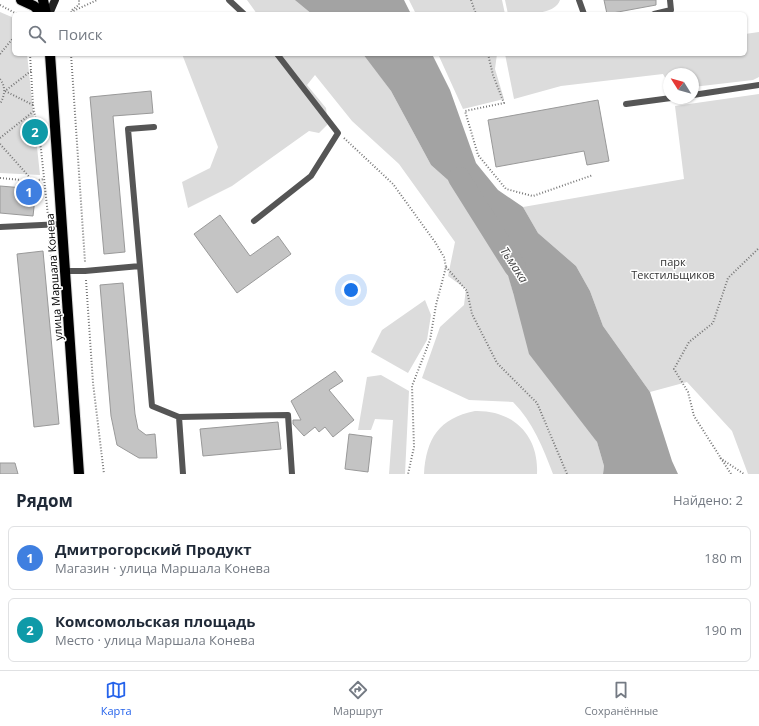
<!DOCTYPE html>
<html lang="ru">
<head>
<meta charset="utf-8">
<style>
	:root { --surface:#fff; --page:#f2f2f3; --text:#1f2937; --muted:#747a83; --line:#e0e1e3; --accent:#2563eb }
	body { margin:0; font-family:"Open Sans",sans-serif; background:var(--page); color:var(--text) }
	.compass { position:absolute; left:663px; top:68px; width:36px; height:36px; border-radius:50%; background:var(--surface); box-shadow:0 1px 3px #0004; rotate:307deg }
	.you { position:absolute; left:351px; top:290px; width:14px; height:14px; margin:-10px; border:3px solid #fff; border-radius:50%; background:#1a73e8; box-shadow:0 0 0 6px #1a73e833 }
	.badge { display:grid; place-items:center; width:26px; height:26px; border-radius:50%; background:var(--accent); color:#fff; font-size:13px; font-weight:700 }
	.pin { position:absolute; translate:-50% -50%; border:2px solid #fff; box-shadow:0 1px 4px #0006 }
	.list { margin:0; padding:0; list-style:none }
	h2 { display:flex; justify-content:space-between; align-items:center; height:52px; margin:0; padding:0 16px; font-size:17px }
	h2 small { font-size:13px; font-weight:400; color:var(--muted) }
	.list li { display:grid; grid-template-columns:26px 1fr auto; gap:12px; align-items:center; box-sizing:border-box; height:64px; margin:0 8px 8px; padding:0 8px; border:1px solid var(--line); border-radius:6px }
	.list b { display:block; font-size:15px; white-space:nowrap }
	.list p { margin:0; font-size:13px; white-space:nowrap; color:var(--muted) }
	.list em { font-size:13px; font-style:normal; color:var(--muted) }
	.icon { flex:none; width:22px; height:22px; fill:none; stroke:currentColor; stroke-width:2; stroke-linecap:round; stroke-linejoin:round }
	.map { position:relative; flex:none; width:759px; height:474px; overflow:hidden }
	.search { position:absolute; background:var(--surface); box-shadow:0 1px 3px #0004; left:12px; right:12px; top:12px; height:44px; display:flex; align-items:center; gap:10px; box-sizing:border-box; padding:0 14px; border-radius:6px; color:var(--muted); font-size:15px }
	.sheet { height:196px; background:var(--surface) }
	nav { display:flex; justify-content:space-around; align-items:center; box-sizing:border-box; height:56px; border-top:1px solid var(--line); background:var(--surface); font-size:11px; color:var(--muted) }
	nav a { display:grid; justify-items:center; gap:2px }
	nav .on { color:var(--accent) }
	.map>svg:first-child { display:block }
	.green { fill:#dcdcdc }
	.water { fill:#a3a3a3 }
	.lines { fill:none; stroke-linecap:round; stroke-linejoin:round }
	.river { stroke:#a3a3a3; stroke-width:22 }
	.building { fill:#c4c4c4; stroke:#999 }
	.primary-casing { stroke:#dbdbdb; stroke-width:12 }
	.path { stroke:#777; stroke-width:2; stroke-dasharray:1 2; stroke-linecap:butt }
	.service { stroke:#555; stroke-width:6 }
	.secondary { stroke:#222; stroke-width:8 }
	.primary { stroke:#000; stroke-width:10 }
	.labels { text-anchor:middle; stroke-width:3; stroke-linejoin:round; paint-order:stroke }
	.park-label { font-size:11px; fill:#333; stroke:#fff }
	.street-label { font-size:11px; fill:#000; stroke:#fff }
	.water-label { font-size:12px; font-style:italic; fill:#444; stroke:#fff }
</style>
</head>
<body>
<div class="map">
<svg width="759" height="474" viewBox="0 0 759 474">
	<rect width="100%" height="100%" fill="#fff"/>
	<path class="green" d="M 247,0 L 331,0 L 343,14 L 257,14 Z
		M 409,0 L 502,0 L 505,14 L 416,14 Z
		M 505,0 L 560,0 C 555,16 522,14 508,14 Z
		M 0,12 L 14,18 L 14,54 L 27,54 L 40,175 L 0,173 Z
		M 759,32 L 759,77 L 753,80 L 693,87 L 693,74 L 669,74 L 669,85 L 663,74 L 561,86 L 514,99 L 505,54 L 745,54 L 745,34 Z
		M 182,54 L 364,54 L 391,91 L 431,165 L 476,205 L 499,241 L 514,296 L 597,442 L 604,466 L 603,474 L 553,474 C 543,448 533,422 513,402 L 469,400 L 422,378 L 440,327 L 464,305 L 466,289 L 448,276 L 455,242 L 399,164 L 352,121 L 315,75 L 307,85 L 326,108 L 328,124 L 319,133 L 309,131 L 232,186 L 188,208 L 182,182 L 210,168 L 218,147 Z
		M 438,54 L 497,54 L 495,69 L 504,99 L 463,109 Z
		M 759,94 L 759,474 L 748,474 L 732,431 L 687,382 L 650,392 L 603,326 L 590,291 L 576,266 L 538,233 L 523,207 L 684,179 L 675,106 Z
		M 425,300 L 431,315 L 427,340 L 408,373 L 371,352 L 382,330 Z
		M 381,375 L 409,391 L 405,474 L 389,474 L 393,420 L 375,419 L 371,430 L 358,430 L 367,377 Z
		M 475,411 C 513,410 539,435 537,474 L 424,474 C 426,439 439,418 475,411 Z"/>
	<path class="water" d="M 295,0 L 404,0 L 411,14 L 312,14 Z
		M 363,54 L 432,54 L 450,90 L 476,163 L 498,190 L 523,207 L 538,233 L 576,266 L 590,291 L 603,326 L 650,392 L 672,461 L 678,474 L 603,474 L 604,466 L 597,442 L 529,354 L 514,296 L 498,241 L 476,205 L 431,165 L 391,91 Z"/>
	<g class="lines">
		<path class="river" d="M 459,178 L 515,267"/>
	</g>
	<path class="building" d="M 604,0 L 656,0 L 656,5 L 607,14 Z
		M 151,91 L 153,113 L 113,116 L 125,252 L 104,254 L 90,97 Z
		M 598,100 L 609,161 L 587,165 L 584,151 L 496,167 L 488,120 Z
		M 0,186 L 36,189 L 33,216 L 0,213 Z
		M 220,215 L 250,256 L 278,236 L 291,254 L 237,293 L 194,234 Z
		M 43,251 L 59,424 L 34,427 L 17,254 Z
		M 123,283 L 135,414 L 138,429 L 146,435 L 155,434 L 157,458 L 139,458 L 117,445 L 111,416 L 100,285 Z
		M 335,371 L 343,381 L 329,390 L 354,420 L 333,437 L 325,427 L 319,432 L 315,427 L 304,436 L 293,424 L 293,420 L 301,420 L 291,401 Z
		M 278,422 L 281,449 L 203,456 L 200,429 Z
		M 349,434 L 372,437 L 368,472 L 345,469 Z
		M 0,463 L 15,463 L 18,474 L 0,474 Z"/>
	<g class="lines">
		<defs>
			<path id="primary" d="M 21,0 L 34,6 L 42,14
				M 43,0 L 46,14
				M 50,54 L 79,474"/>
		</defs>
		<use href="#primary" class="primary-casing"/>
		<path class="path" d="M 471,0 L 476,14
			M 0,5 L 17,14
			M 72,10 L 79,5 L 79,0
			M 69,14 L 69,13 L 97,0
			M 0,54 L 14,37
			M 30,54 L 33,105 L 41,149 L 48,216
			M 71,54 L 85,262
			M 488,54 L 493,75 L 504,103 L 465,111 L 478,155 L 506,189 L 533,196 L 593,175
			M 31,71 L 5,91 L 33,105
			M 0,79 C 6,87 5,95 0,104
			M 0,138 L 34,111
			M 344,138 L 393,184 L 435,242 L 444,257 L 446,267 L 436,305 L 430,340 L 412,386 L 414,447 L 408,474
			M 0,144 L 33,181
			M 0,178 L 33,181 L 44,179
			M 49,234 L 55,303
			M 446,267 L 467,291 L 472,314 L 497,363 L 537,403 L 567,474
			M 86,280 L 93,383 L 104,474
			M 720,458 L 744,474
			M 731,474 L 694,416 L 688,392 L 674,369 L 689,342 L 713,323 L 728,278 L 759,248"/>
		<path class="service" d="M 229,0 L 244,14
			M 579,0 L 584,14
			M 654,14 L 671,10 L 670,0
			M 693,95 L 759,85
			M 626,104 L 671,98
			M 254,221 L 311,176 L 338,133 L 277,54
			M 0,227 L 62,224
			M 140,266 L 128,129 L 154,127
			M 65,271 L 85,271 L 140,266 L 152,406 L 179,417 L 183,474
			M 179,417 L 288,415 L 292,474"/>
		<path class="secondary" d="M 49,14 L 55,0"/>
		<use href="#primary" class="primary"/>
	</g>
	<g class="labels">
		<g class="park-label">
			<text x="673" y="266">парк<tspan x="673" dy="13">Текстильщиков</tspan></text>
		</g>
		<g class="street-label">
			<text transform="translate(54 277) rotate(-94)" y="4">улица Маршала Конева</text>
		</g>
		<g class="water-label">
			<text transform="translate(514 265) rotate(57)" y="4">Тьмака</text>
		</g>
	</g>
</svg>
<svg class="compass" viewBox="-18 -18 36 36"><path d="M0-13l5 13h-10z" fill="#e53935"/><path d="M0 13l5-13h-10z" fill="#747a83"/></svg>
<div class="you"></div>
<div class="pin badge" style="left:29px;top:192px;background:#3f7fe0">1</div>
<div class="pin badge" style="left:35px;top:132px;background:#0f9aa8">2</div>
<div class="search"><svg class="icon" aria-label="search" viewBox="0 0 24 24"><circle cx="10" cy="10" r="6"/><path d="M15 15l6 6"/></svg>Поиск</div>
</div>
<section class="sheet">
<h2>Рядом<small>Найдено: 2</small></h2>
<ul class="list">
<li><span class="badge" style="background:#3f7fe0">1</span><div><b>Дмитрогорский Продукт</b><p>Магазин · улица Маршала Конева</p></div><em>180 m</em></li>
<li><span class="badge" style="background:#0f9aa8">2</span><div><b>Комсомольская площадь</b><p>Место · улица Маршала Конева</p></div><em>190 m</em></li>
</ul>
</section>
<nav>
<a class="on"><svg class="icon" aria-label="map" viewBox="0 0 24 24"><path d="M3 6l6-2 6 2 6-2v14l-6 2-6-2-6 2zM9 4v14M15 6v14"/></svg>Карта</a>
<a><svg class="icon" aria-label="directions" viewBox="0 0 24 24"><path d="M12 3l9 9-9 9-9-9zM9 14v-3h6M13 9l2 2-2 2"/></svg>Маршрут</a>
<a><svg class="icon" aria-label="saved" viewBox="0 0 24 24"><path d="M7 4h10v16l-5-4-5 4z"/></svg>Сохранённые</a>
</nav>
</body>
</html>
